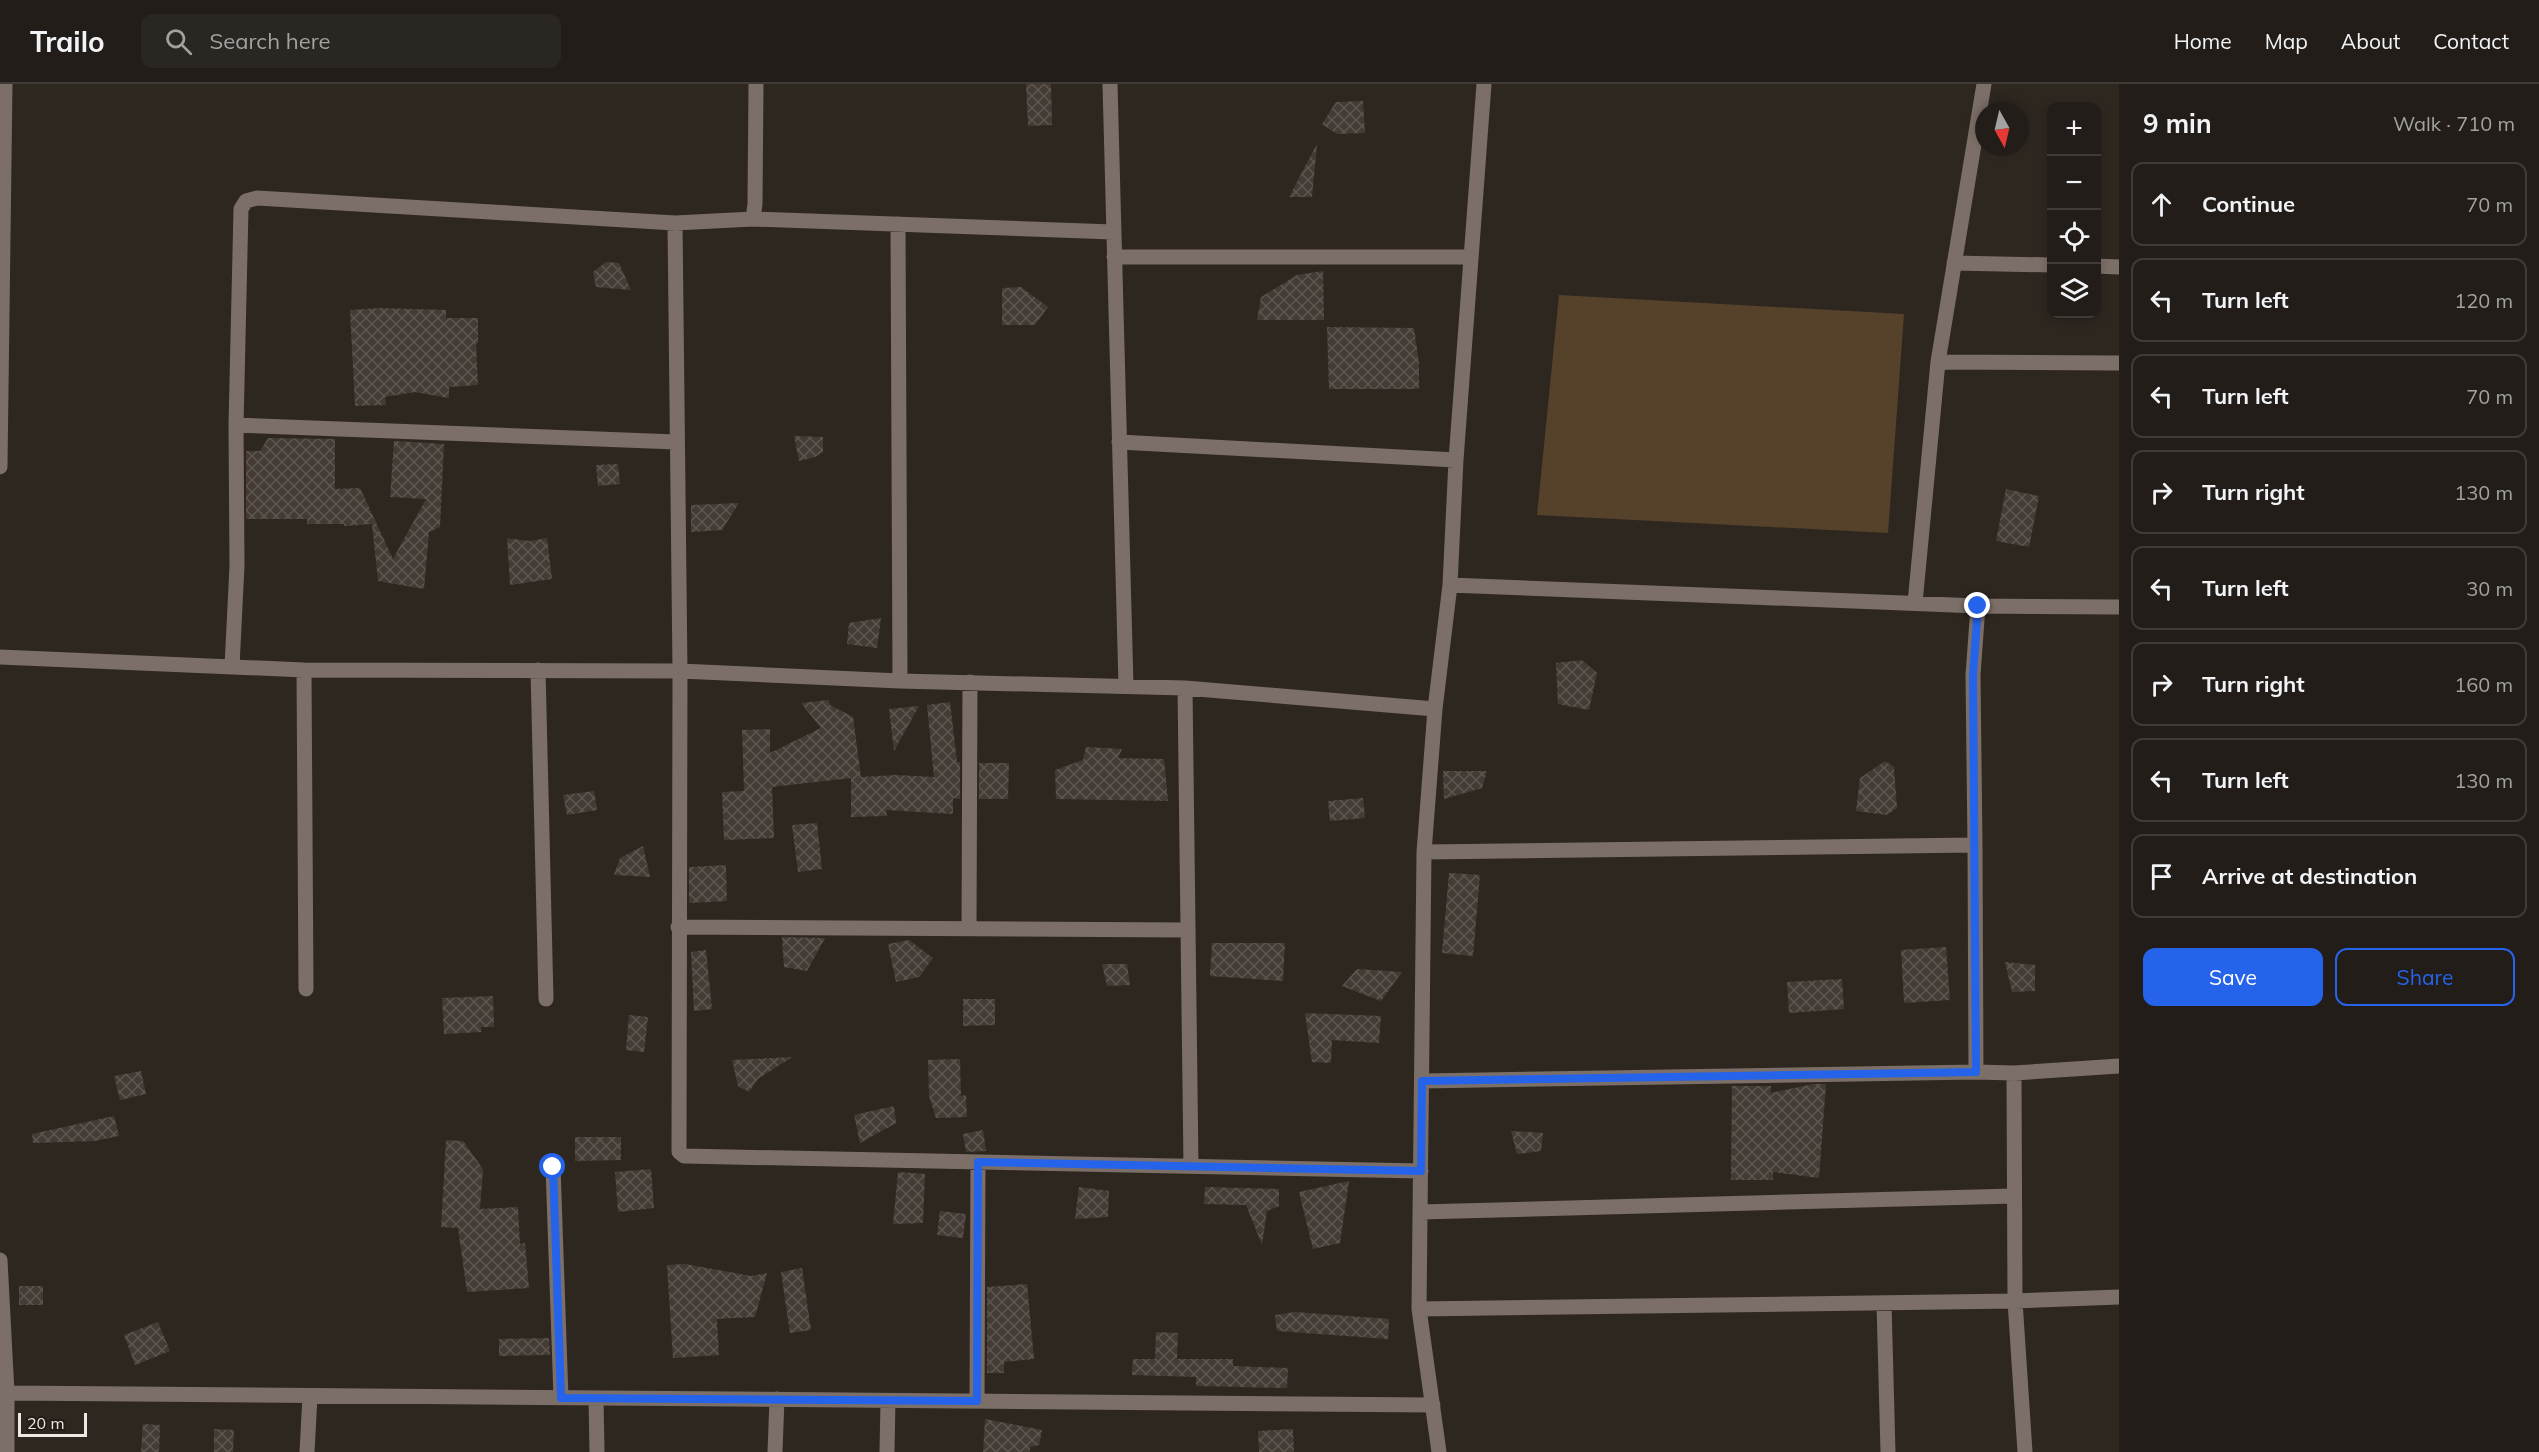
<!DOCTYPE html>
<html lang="en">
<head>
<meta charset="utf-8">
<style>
	:root { --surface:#221d18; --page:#2a2621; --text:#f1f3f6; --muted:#a2a2a2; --line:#3f3b37; --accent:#2563eb }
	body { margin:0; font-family:Mulish,sans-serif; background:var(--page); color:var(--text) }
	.controls { position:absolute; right:18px; top:18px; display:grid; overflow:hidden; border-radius:12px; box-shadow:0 3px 9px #0003 }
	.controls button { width:54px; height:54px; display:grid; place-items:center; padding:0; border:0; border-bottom:2px solid var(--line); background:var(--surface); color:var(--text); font:30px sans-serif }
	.compass { position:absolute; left:1975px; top:18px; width:54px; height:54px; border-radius:50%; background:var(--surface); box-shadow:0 3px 9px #0003; rotate:172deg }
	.scale { position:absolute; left:18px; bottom:15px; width:69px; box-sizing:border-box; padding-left:6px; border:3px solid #ede8e4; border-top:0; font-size:16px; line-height:21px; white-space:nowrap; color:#ede8e4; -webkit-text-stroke:4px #241d16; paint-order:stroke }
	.stop { position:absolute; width:18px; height:18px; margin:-14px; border:4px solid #2563eb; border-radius:50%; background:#fff }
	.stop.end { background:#2563eb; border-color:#fff; box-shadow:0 2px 6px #0008 }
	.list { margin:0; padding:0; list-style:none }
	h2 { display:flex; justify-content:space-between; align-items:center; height:78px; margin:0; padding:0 24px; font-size:26px }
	h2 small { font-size:20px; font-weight:400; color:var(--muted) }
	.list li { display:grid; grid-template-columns:39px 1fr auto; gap:18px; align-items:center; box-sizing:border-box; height:84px; margin:0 12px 12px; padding:0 12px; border:2px solid var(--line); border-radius:12px }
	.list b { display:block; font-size:22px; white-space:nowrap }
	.list em { font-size:20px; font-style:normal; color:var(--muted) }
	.actions { display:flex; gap:12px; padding:18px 24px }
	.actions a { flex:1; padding:14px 0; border:2px solid var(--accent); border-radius:12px; text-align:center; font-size:21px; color:var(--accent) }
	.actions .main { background:var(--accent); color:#fff }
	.icon { flex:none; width:33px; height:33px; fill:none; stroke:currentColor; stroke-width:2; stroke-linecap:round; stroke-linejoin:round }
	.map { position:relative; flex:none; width:2119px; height:1368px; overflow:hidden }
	header { display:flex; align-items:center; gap:36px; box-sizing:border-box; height:84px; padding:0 30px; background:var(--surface); border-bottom:2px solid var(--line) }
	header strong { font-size:28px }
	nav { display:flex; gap:33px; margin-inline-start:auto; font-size:21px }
	.search { width:420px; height:54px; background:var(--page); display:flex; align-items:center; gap:15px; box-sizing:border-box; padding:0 21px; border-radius:12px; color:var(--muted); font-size:22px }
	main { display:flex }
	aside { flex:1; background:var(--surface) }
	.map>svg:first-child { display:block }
	.grass { fill:#56412a }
	.building { fill:url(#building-cross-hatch) }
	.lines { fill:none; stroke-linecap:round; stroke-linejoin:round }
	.minor { stroke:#7c6f67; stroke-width:15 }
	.route { stroke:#2563eb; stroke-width:8 }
</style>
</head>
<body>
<header>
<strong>Trailo</strong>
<div class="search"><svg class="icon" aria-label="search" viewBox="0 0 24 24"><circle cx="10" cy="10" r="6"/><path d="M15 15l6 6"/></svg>Search here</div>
<nav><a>Home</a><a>Map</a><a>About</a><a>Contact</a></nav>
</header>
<main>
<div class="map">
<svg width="2119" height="1368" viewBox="0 0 2119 1368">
	<defs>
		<pattern id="building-cross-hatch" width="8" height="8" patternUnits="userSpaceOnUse" patternTransform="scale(1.5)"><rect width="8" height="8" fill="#433b34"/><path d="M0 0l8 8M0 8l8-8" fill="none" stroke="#5e5751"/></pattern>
	</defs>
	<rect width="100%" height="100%" fill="#2e2720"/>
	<path class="grass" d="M 1559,211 L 1904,230 L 1888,449 L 1537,431 Z"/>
	<path class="building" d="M 1026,0 L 1051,0 L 1052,41 L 1028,42 Z
		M 1363,17 L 1365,49 L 1337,50 L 1322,40 L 1336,18 Z
		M 1317,60 L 1312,113 L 1289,113 Z
		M 606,178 L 619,179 L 631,206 L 596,203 L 593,188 Z
		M 1323,187 L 1324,236 L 1257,236 L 1261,213 L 1297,191 Z
		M 1021,203 L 1048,223 L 1035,241 L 1002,241 L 1002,204 Z
		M 379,224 L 446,226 L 446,234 L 478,234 L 478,259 L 476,259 L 478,301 L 449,303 L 449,314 L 415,308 L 385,313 L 386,321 L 355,322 L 350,226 Z
		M 1327,243 L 1414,244 L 1419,279 L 1419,305 L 1329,305 Z
		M 794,352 L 823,353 L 823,368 L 815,373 L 799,377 Z
		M 268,354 L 335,355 L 335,405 L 360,404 L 393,475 L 426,415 L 390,413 L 394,357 L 444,360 L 440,443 L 429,448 L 424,505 L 378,497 L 372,440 L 344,442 L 344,440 L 307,440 L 307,435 L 246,435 L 246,367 L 260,367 Z
		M 618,380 L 620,400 L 598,402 L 596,381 Z
		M 2006,405 L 2039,412 L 2029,463 L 1996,457 Z
		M 739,419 L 722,446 L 691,448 L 691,421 Z
		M 507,454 L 530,457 L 547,454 L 552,495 L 510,501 Z
		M 881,534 L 877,564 L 847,560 L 849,539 Z
		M 1582,576 L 1597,589 L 1589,626 L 1558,620 L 1556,579 Z
		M 829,616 L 830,621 L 853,633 L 861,693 L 896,691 L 934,693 L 927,621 L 950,618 L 957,678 L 960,678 L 960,715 L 953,714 L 953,730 L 886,726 L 887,732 L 851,733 L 851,694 L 772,703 L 774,754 L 724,756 L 722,708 L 744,707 L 742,646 L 770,645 L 770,669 L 821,644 L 801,619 Z
		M 919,622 L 894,667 L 889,625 Z
		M 1086,663 L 1122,665 L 1118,674 L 1164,675 L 1168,717 L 1056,715 L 1055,686 L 1083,676 Z
		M 1885,677 L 1894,683 L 1897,724 L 1887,731 L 1856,727 L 1860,694 Z
		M 979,679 L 1009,679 L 1008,715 L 979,715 Z
		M 1443,687 L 1487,687 L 1482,704 L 1444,715 Z
		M 594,707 L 597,726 L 567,731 L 563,711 Z
		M 1363,714 L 1365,734 L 1330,737 L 1328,717 Z
		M 817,739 L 822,785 L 798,788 L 792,741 Z
		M 643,762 L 650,793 L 614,791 L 620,774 Z
		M 726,781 L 727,817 L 689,819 L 689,783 Z
		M 1449,789 L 1480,791 L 1473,872 L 1442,869 Z
		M 782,853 L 825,854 L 807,887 L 784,883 Z
		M 909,856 L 933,874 L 919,893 L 896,898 L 888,860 Z
		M 1212,859 L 1285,859 L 1283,897 L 1210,892 Z
		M 1946,863 L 1950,916 L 1904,919 L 1901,866 Z
		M 706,866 L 712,925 L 694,927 L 691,868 Z
		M 2005,878 L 2035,881 L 2035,907 L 2012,908 Z
		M 1102,880 L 1127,880 L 1130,901 L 1107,902 Z
		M 1357,885 L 1402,888 L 1381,917 L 1342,902 Z
		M 1842,895 L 1844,925 L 1789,929 L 1787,898 Z
		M 493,912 L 494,943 L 481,943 L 481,948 L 444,950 L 442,914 Z
		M 963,915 L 995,915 L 995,941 L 963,942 Z
		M 1305,929 L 1381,932 L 1379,959 L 1332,956 L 1331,979 L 1312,978 Z
		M 629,931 L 648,933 L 644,968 L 626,966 Z
		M 792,973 L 758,995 L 749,1008 L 738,1002 L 732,976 Z
		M 960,975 L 961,1012 L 966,1011 L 967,1033 L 936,1034 L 929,1012 L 928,976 Z
		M 141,987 L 146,1010 L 120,1016 L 114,992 Z
		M 1813,1000 L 1826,1000 L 1819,1094 L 1773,1088 L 1773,1096 L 1731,1096 L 1732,1002 L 1771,1002 L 1771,1009 Z
		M 894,1022 L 896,1039 L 860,1059 L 854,1031 Z
		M 114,1032 L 119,1052 L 95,1057 L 33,1059 L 32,1050 Z
		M 983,1046 L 986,1067 L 966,1068 L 963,1050 Z
		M 1511,1047 L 1543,1049 L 1541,1067 L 1517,1070 Z
		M 575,1053 L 621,1053 L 621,1076 L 575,1077 Z
		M 446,1056 L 463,1057 L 483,1085 L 480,1125 L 518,1123 L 520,1160 L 525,1159 L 529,1204 L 467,1208 L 458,1144 L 441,1143 Z
		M 651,1085 L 654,1124 L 618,1128 L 615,1088 Z
		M 898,1088 L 925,1090 L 923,1139 L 893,1140 Z
		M 1349,1097 L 1340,1159 L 1313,1165 L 1299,1108 Z
		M 1079,1103 L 1109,1107 L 1108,1133 L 1075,1135 Z
		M 1205,1103 L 1279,1105 L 1279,1122 L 1267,1127 L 1262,1161 L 1246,1121 L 1204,1120 Z
		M 940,1127 L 966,1130 L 963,1154 L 937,1151 Z
		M 685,1180 L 751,1192 L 767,1189 L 755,1233 L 717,1235 L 719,1271 L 673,1274 L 667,1181 Z
		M 802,1184 L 811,1246 L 790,1249 L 781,1188 Z
		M 1027,1200 L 1034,1275 L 1004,1278 L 1004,1289 L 987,1289 L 987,1203 Z
		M 19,1202 L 43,1202 L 43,1221 L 19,1221 Z
		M 1295,1228 L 1389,1235 L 1388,1255 L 1277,1247 L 1275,1231 Z
		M 158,1238 L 170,1267 L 135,1281 L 124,1251 Z
		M 1156,1248 L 1178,1249 L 1177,1275 L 1233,1275 L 1233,1282 L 1288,1284 L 1287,1304 L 1196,1302 L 1196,1293 L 1132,1291 L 1133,1275 L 1155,1275 Z
		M 549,1254 L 550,1271 L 499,1272 L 499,1255 Z
		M 985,1335 L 1042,1346 L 1039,1361 L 1030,1363 L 1030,1368 L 983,1368 Z
		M 143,1340 L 160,1341 L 159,1368 L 141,1368 Z
		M 214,1345 L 234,1346 L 233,1368 L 214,1368 Z
		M 1293,1345 L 1294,1368 L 1259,1368 L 1258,1347 Z"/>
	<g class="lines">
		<path class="minor" d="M 1110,0 L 1126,602
			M 753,135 L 755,120 L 756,0
			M 675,139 L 680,587 L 679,1068 L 684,1072 L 1421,1087
			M 898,140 L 900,597
			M 1114,173 L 1471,173
			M 1954,179 L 2052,181
			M 2096,182 L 2119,183
			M 1938,278 L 2119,279
			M 236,341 L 676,358
			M 1119,358 L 1456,376
			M 0,383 L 5,0
			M 1450,501 L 1978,522 L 2119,523
			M 1915,519 L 1938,278 L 1984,0
			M 0,573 L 304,586 L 680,587 L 900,597 L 1185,604 L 1435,625
			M 232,582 L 237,482 L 236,341 L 241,125 L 246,117 L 257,114 L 675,139 L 753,135 L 1113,148
			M 304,586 L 306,905
			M 538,586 L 546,915
			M 1185,604 L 1191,1082
			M 1975,761 L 1973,591 L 1978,522
			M 1424,768 L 1975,761 L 1976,988
			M 678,843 L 1188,846
			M 969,844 L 970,598
			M 2014,989 L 2015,1217 L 2025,1368
			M 1422,997 L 1976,988 L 2014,989 L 2119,982
			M 553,1083 L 561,1314
			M 1420,1128 L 2014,1112
			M 0,1176 L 7,1309 L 1433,1321
			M 1884,1219 L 1888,1368
			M 1419,1225 L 2015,1217 L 2119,1213
			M 596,1314 L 597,1368
			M 977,1317 L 978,1078
			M 7,1368 L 7,1309
			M 307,1368 L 310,1312
			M 775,1368 L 777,1315
			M 887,1368 L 888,1317
			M 1439,1368 L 1419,1225 L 1424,768 L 1435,625 L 1450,501 L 1456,376 L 1484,0"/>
	</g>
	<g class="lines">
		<path class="route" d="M 553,1083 L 561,1314 L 977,1317 L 978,1078 L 1421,1087 L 1422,997 L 1976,988 L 1973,591 L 1978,522"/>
	</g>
</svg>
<div class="controls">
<button>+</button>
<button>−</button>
<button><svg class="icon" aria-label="locate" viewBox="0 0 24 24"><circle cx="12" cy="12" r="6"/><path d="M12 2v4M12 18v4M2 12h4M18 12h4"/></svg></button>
<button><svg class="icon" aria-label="layers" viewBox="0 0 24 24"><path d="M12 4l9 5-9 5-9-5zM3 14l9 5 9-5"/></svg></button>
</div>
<svg class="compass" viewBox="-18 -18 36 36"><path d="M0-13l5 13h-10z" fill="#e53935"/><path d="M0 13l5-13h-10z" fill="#a2a2a2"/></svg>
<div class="scale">20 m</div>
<div class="stop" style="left:553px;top:1083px"></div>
<div class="stop end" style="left:1978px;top:522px"></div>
</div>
<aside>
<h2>9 min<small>Walk · 710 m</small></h2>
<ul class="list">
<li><svg class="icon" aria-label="ahead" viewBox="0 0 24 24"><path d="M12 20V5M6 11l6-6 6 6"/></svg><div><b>Continue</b></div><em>70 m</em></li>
<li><svg class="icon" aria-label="left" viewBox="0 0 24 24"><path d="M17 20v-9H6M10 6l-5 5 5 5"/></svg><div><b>Turn left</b></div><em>120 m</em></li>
<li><svg class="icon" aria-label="left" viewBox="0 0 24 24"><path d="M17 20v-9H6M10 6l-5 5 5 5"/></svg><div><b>Turn left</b></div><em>70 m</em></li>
<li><svg class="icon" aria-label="right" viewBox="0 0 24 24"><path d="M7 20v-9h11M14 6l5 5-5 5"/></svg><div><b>Turn right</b></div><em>130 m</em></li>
<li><svg class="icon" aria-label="left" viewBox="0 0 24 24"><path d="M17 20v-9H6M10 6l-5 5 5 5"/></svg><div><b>Turn left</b></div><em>30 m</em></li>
<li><svg class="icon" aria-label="right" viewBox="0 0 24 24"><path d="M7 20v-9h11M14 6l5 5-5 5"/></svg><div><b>Turn right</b></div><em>160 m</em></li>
<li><svg class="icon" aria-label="left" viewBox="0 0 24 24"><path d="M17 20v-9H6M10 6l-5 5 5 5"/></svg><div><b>Turn left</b></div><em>130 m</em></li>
<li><svg class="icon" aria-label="arrive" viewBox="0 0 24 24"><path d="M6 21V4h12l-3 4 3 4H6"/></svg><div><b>Arrive at destination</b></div></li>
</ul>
<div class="actions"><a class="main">Save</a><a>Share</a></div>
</aside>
</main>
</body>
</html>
